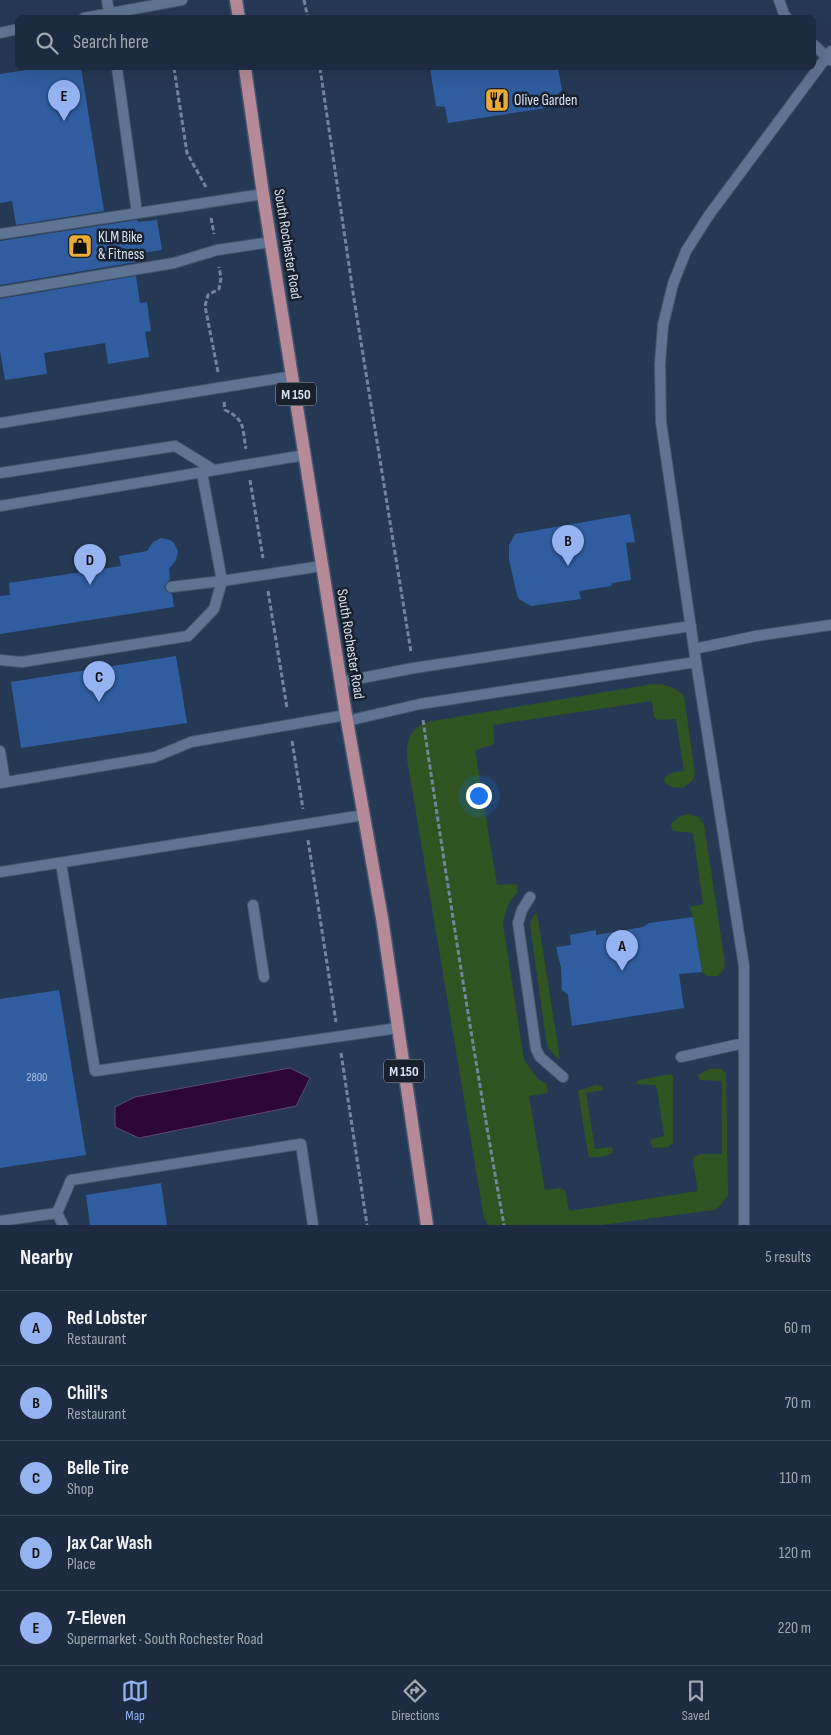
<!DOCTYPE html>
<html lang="en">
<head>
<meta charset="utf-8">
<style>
	:root { --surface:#1c2b3f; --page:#253346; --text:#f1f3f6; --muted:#a0a7b0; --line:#3a4759; --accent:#95b2f1 }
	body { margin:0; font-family:"Sofia Sans Condensed",sans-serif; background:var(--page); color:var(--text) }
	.you { position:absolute; left:478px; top:795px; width:18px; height:18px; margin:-12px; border:4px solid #fff; border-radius:50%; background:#1a73e8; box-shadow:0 0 0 8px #1a73e833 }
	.badge { display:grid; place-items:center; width:32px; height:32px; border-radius:50%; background:var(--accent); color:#111; font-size:16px; font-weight:700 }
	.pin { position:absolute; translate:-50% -41px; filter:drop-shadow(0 1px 2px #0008) }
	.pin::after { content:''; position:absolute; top:26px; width:18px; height:15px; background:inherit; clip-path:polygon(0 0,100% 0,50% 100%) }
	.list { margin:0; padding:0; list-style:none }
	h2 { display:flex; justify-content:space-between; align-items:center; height:65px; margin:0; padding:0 20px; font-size:21px }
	h2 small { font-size:16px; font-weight:400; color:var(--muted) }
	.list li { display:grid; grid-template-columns:32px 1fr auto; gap:15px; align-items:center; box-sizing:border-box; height:75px; padding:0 20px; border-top:1px solid var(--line) }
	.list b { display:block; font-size:19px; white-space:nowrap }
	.list p { margin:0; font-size:16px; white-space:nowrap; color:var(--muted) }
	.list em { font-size:16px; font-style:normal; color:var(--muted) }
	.icon { flex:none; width:28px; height:28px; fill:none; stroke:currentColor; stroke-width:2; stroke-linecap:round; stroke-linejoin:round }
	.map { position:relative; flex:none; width:831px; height:1225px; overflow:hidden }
	.search { position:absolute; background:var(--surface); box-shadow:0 5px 20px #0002; left:15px; right:15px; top:15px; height:55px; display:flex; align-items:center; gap:12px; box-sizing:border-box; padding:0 18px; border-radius:8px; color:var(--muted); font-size:19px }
	.sheet { height:440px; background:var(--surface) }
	nav { display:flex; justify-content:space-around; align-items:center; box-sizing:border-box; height:70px; border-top:1px solid var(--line); background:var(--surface); font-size:14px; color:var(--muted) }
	nav a { display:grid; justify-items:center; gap:2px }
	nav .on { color:var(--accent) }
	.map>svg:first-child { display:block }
	.green { fill:#305322 }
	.water { fill:#2c0637; stroke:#5f486f }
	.building { fill:#305d9f }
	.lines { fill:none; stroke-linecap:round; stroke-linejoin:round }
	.lane-casing { stroke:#46566d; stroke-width:12 }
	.primary-casing { stroke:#46566d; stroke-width:15 }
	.path { stroke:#74849a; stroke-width:3; stroke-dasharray:5 2.5; stroke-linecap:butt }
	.lane { stroke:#5f7492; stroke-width:10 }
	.primary { stroke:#b68a98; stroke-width:12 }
	.labels { text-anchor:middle; stroke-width:5; stroke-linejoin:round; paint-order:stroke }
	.number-label { font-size:12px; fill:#acc1de }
	.shield { fill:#18202c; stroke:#9da8b7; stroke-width:1 }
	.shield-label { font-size:14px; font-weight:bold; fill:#d6e2f3 }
	.poi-label { font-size:15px; fill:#d6e2f3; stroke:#18202c; text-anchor:start }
	.street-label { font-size:15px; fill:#d6e2f3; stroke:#18202c }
</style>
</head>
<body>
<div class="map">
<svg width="831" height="1225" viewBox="0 0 831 1225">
	<rect width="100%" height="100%" fill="#263954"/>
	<path class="green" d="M 653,684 C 667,684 674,687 684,696 L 695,774 L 692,781 L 683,788 L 672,787 L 664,782 C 666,771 675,773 684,771 L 676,719 L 658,720 L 654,717 L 652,701 L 493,725 C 495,750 496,743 475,750 L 497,885 L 512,884 L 518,885 L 517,893 C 508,902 505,912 503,924 L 524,1060 L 538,1079 L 547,1084 L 548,1093 L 529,1096 L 545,1190 L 560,1188 L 565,1190 L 569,1211 L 698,1191 L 693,1162 L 694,1157 L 700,1154 L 722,1154 L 722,1081 L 700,1080 L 698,1075 L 709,1069 L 722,1069 L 726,1074 L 728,1195 L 719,1207 L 713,1210 L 602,1225 L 488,1225 L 484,1218 L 407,759 C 406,738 411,726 432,721 Z
		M 689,814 L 698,817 L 704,824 L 725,963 L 724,969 L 718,976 L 707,976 L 702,972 L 693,917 L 690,907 L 703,904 L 693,833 L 673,831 L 671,825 C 676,818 680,815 689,814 Z
		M 537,913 L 560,1059 L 556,1057 L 547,1046 L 530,925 L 532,917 Z
		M 670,1074 L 673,1076 L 673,1143 L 668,1147 L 653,1148 L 650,1142 L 653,1139 L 664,1136 L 657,1088 L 655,1085 L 636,1084 L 636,1082 L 639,1080 Z
		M 596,1085 L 602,1086 L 603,1090 L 586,1093 L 595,1149 L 612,1147 L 613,1152 C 607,1157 596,1158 589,1157 L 588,1154 L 578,1091 Z"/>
	<path class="water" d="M 290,1068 L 310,1078 L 296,1106 L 139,1138 L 115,1127 L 115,1107 L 135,1097 Z"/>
	<path class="building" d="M 39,68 L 81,68 L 104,211 L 16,225 L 12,201 L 0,203 L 0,74 Z
		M 430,68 L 558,68 L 562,90 L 558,94 L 559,106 L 448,123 L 445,107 L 436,106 Z
		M 137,220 L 138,222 L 157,220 L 162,250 L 134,254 L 136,262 L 0,285 L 0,241 Z
		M 136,276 L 140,303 L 147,302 L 151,331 L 145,332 L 149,357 L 108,364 L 105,343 L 44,353 L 47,374 L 5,380 L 0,351 L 0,299 Z
		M 630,514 L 635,542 L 626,543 L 631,580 L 612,583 L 611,586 L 579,591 L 581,599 L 531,606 L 519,599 L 517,595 L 509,559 L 509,545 L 515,534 Z
		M 161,538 L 170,540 L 174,543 L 178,551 L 176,560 L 169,569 L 170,580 L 167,582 L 164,587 L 166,591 L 172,594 L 174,607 L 0,634 L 0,596 L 10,595 L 9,583 L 121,566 L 119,556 L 147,551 L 153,542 Z
		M 176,656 L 187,723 L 21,748 L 11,682 Z
		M 693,917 L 702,972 L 679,974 L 684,1008 L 572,1026 L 568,995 L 562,990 L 561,968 L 556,947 L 571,945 L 570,935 L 596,930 L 596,935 L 643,927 L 649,923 Z
		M 59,990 L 86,1155 L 0,1168 L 0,999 Z
		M 161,1183 L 167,1225 L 90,1225 L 86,1195 Z"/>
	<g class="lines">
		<defs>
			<path id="lane" d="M 107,0 L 110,18
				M 779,0 L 784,14 L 787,18
				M 84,18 L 182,0
				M 0,33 L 18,29
				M 814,45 L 830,60
				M 117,68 L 137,213
				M 0,234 L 263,194
				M 0,292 L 174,263 L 217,250 L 271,242
				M 0,423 L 293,376
				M 0,473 L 175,446 L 214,470
				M 0,506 L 305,455
				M 171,587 L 222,581 L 322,566
				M 694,649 L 756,636 L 831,625
				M 0,660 L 22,662 L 188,636 L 214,609 L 222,581 L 202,473
				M 341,682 L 414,668 L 691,626
				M 347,721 L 420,704 L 696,662
				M 0,751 L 5,782
				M 0,783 L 155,757 L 191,742 L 346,715
				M 61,863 L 95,1071 L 398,1028
				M 0,872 L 364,815
				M 530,897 L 522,910 L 518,923 L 536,1049 L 540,1057 L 563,1077
				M 253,905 L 264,977
				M 681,1057 L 744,1043
				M 0,1221 L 57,1213
				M 63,1225 L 57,1213 L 71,1180 L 301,1144 L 313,1225
				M 744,1225 L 744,966 L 694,649 L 661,422 L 660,364 L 663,325 L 673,284 L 686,251 L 709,215 L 831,51"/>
			<path id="primary" d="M 236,0 L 239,18
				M 245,68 L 263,194 L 346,715 L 382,918 L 427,1225"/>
		</defs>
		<use href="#lane" class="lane-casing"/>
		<use href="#primary" class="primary-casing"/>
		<path class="path" d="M 304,0 L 308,18
			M 174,68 L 187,153 L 206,187
			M 320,68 L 354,299 L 411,652
			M 211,218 L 214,234
			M 218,372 L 205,306 L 208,295 L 219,289 L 221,278 L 219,267
			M 224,402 L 225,410 C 246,420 242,428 246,449
			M 250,480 L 263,558
			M 268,591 L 287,708
			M 423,720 C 448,889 474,1057 504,1225
			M 292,741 L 303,809
			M 308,840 L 336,1022
			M 341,1053 L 367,1225"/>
		<use href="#lane" class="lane"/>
		<use href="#primary" class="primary"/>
	</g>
	<defs>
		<symbol id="restaurant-square" viewBox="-11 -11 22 22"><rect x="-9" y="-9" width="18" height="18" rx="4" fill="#eaaa38" stroke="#18202c"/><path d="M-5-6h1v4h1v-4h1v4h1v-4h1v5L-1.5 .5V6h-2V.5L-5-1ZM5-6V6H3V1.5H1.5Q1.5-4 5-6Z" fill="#111"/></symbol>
		<symbol id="shop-square" viewBox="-11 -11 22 22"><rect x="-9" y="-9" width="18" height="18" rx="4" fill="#eaaa38" stroke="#18202c"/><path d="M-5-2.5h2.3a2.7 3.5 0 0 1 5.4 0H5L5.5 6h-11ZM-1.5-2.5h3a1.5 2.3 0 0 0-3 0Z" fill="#111"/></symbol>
	</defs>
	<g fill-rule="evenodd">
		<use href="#restaurant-square" x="483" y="86" width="28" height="28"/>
		<use href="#shop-square" x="66" y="232" width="28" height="28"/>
	</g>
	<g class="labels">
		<g class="number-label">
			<text x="37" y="1081">2800</text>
		</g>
		<g class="shield">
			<rect x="276" y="382.5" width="40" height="23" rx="4"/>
			<rect x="384" y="1059.5" width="40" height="23" rx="4"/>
		</g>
		<g class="shield-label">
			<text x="296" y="399">M 150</text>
			<text x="404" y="1076">M 150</text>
		</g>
		<g class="poi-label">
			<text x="514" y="105">Olive Garden</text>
			<text x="98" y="242">KLM Bike<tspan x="98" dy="17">&amp; Fitness</tspan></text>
		</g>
		<g class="street-label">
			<text transform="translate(288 244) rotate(81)" y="5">South Rochester Road</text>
			<text transform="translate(351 644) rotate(81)" y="5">South Rochester Road</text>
		</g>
	</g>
</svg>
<div class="you"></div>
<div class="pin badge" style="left:622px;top:971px">A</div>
<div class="pin badge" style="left:568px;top:566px">B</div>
<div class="pin badge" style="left:99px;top:702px">C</div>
<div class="pin badge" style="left:90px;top:585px">D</div>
<div class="pin badge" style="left:64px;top:121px">E</div>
<div class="search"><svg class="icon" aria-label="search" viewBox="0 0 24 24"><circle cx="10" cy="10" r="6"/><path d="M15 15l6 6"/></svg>Search here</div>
</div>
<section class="sheet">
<h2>Nearby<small>5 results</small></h2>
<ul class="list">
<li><span class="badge">A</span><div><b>Red Lobster</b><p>Restaurant</p></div><em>60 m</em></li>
<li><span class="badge">B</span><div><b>Chili's</b><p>Restaurant</p></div><em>70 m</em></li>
<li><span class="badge">C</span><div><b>Belle Tire</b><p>Shop</p></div><em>110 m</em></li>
<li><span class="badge">D</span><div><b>Jax Car Wash</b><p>Place</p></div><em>120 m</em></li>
<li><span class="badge">E</span><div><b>7-Eleven</b><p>Supermarket · South Rochester Road</p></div><em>220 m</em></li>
</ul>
</section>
<nav>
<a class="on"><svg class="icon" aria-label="map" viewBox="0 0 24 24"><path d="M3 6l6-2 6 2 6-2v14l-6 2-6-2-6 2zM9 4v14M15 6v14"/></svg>Map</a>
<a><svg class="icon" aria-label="directions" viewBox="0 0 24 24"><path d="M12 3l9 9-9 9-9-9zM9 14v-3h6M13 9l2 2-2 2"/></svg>Directions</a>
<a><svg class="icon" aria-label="saved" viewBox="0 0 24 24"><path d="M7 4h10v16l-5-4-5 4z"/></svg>Saved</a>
</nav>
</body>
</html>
